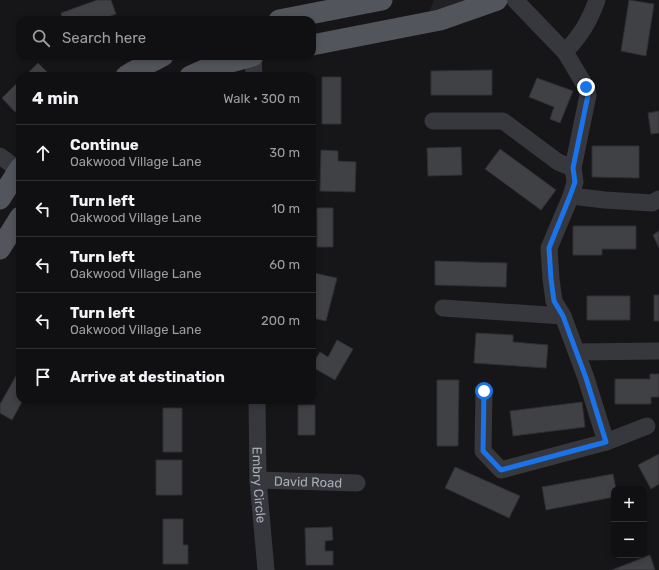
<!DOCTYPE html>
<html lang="en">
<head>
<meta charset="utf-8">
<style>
	:root { --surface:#101012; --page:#1e1e20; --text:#f1f3f6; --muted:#9c9d9f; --line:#303032 }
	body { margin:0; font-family:Rubik,sans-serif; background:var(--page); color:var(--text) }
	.controls { position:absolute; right:12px; bottom:12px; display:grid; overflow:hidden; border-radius:8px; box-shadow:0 2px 6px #0003 }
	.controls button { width:36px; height:36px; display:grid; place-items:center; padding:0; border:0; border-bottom:1px solid var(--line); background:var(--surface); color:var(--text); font:20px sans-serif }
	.stop { position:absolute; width:12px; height:12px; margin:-9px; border:3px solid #1a73e8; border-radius:50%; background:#fff }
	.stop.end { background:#1a73e8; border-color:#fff; box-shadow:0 1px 4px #0008 }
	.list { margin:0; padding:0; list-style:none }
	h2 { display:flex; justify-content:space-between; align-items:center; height:52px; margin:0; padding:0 16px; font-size:17px }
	h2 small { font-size:13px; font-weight:400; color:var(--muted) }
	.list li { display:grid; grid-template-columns:26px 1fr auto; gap:12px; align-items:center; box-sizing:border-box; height:56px; padding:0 16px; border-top:1px solid var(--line) }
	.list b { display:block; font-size:15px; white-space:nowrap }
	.list p { margin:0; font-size:13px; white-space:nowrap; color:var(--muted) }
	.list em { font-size:13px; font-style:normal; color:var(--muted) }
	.icon { flex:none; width:22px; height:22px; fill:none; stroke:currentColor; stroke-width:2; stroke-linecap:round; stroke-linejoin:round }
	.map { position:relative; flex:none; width:659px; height:570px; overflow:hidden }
	.search { position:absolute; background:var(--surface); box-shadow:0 2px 6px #0003; left:16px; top:16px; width:300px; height:44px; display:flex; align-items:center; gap:10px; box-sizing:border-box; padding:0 14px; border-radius:12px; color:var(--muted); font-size:15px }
	.panel { position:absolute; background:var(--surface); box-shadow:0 2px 6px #0003; left:16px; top:72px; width:300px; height:332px; border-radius:12px }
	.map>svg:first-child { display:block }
	.built { fill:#222225 }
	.building { fill:#404145; stroke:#303034 }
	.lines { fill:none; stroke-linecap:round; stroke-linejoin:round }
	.minor { stroke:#37383d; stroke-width:17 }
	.major { stroke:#53555c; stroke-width:21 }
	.route { stroke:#1a73e8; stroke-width:5 }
	.labels { text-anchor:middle; stroke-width:3; stroke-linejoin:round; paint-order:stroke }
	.street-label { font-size:13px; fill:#a8adb8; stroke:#111113 }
</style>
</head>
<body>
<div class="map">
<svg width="659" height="570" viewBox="0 0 659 570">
	<rect width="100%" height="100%" fill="#161618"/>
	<path class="built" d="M 434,0 L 490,0 L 424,25 Z"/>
	<path class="building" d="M 97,0 L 111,0 L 116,14 L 100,20 L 63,20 L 61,13 Z
		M 629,0 L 654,4 L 646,56 L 621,51 Z
		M 38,63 L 51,76 L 25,76 Z
		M 492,70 L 492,95 L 431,95 L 431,71 Z
		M 322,77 L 341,77 L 341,124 L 322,124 Z
		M 537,78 L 573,91 L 560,123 L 550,119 L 554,107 L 529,97 Z
		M 20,80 L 20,107 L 15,112 L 2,98 Z
		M 659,111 L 659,133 L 651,134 L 648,113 Z
		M 592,146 L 639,146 L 639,178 L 592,177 Z
		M 461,147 L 462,175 L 428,176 L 427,148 Z
		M 500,149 L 556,190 L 541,210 L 485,169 Z
		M 321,150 L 338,151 L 338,161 L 356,162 L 355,192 L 320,191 Z
		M 317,208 L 333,208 L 333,247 L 317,247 Z
		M 573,226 L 636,226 L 636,249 L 602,249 L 602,255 L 573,255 Z
		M 659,231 L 659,248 L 653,235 Z
		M 435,261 L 507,263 L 506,287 L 435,285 Z
		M 314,273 L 337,278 L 326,321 L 312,318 L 312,281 Z
		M 654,295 L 659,295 L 659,321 L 654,321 Z
		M 587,296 L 630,296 L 630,320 L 587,320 Z
		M 476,333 L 513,335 L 513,342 L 548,345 L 546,368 L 474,363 Z
		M 337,340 L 353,349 L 335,380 L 312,367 L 312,365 L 320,352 L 328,357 Z
		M 20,369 L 20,400 L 29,400 L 28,403 L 23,400 L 12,420 L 0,413 L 0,404 Z
		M 650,374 L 659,374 L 659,397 L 651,397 L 651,404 L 615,404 L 615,379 L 650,379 Z
		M 437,380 L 459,380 L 458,446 L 437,446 Z
		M 582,402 L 585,427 L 513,436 L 510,411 Z
		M 298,405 L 315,405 L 315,435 L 298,435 Z
		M 163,408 L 182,408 L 182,452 L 163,452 Z
		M 659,454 L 659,484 L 651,489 L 638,465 Z
		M 156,460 L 182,460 L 182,495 L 156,495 Z
		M 455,467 L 520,496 L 509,518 L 445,488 Z
		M 613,474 L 616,489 L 614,489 L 614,497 L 546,510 L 542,487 Z
		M 163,519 L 183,519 L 183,545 L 188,545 L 188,564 L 163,564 Z
		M 332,527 L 333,540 L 325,541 L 325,551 L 333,551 L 333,565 L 306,565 L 305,528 Z
		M 650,555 L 655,570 L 612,570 Z"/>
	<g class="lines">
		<g class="minor">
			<path d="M 565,52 C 581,35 589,22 597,0"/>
			<path d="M 253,56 L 254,76"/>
			<path d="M 433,121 L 503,121 L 558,162 L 573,168"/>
			<path d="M 0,156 L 19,170"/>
			<path d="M 571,196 L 605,200 L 652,203 L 659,199"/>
			<path d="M 443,308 L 563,316"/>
			<path d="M 577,352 L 659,351"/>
			<path d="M 484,391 L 483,451 L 501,470 L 606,442 L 586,378 L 563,316 L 554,301 L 551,279 L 549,248 L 571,196 L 575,182 L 573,168 L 588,95 L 586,87 L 565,52 L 515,0"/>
			<path id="s1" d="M 257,400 L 258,480 L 266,570"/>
			<path d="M 606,442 L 647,426"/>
			<path id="s2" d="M 258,480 L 357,483"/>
		</g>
		<path class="major" d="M 279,20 L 382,0
			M 312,45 L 440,20 L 497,0
			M 126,76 L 134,71 L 163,56
			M 190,76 L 206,69 L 253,56
			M 0,199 L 20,168
			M 0,249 L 20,217"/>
	</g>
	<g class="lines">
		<path class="route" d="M 484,391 L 483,451 L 501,470 L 606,442 L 586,378 L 563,316 L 554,301 L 551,279 L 549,248 L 570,196 L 575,182 L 573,168 L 588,95 L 586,87"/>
	</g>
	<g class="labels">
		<g class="street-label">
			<text dy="5" stroke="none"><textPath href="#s2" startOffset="50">David Road</textPath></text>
			<text dy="5" stroke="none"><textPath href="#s1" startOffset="85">Embry Circle</textPath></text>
		</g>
	</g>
</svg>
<div class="controls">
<button>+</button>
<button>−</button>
</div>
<div class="stop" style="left:484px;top:391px"></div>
<div class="stop end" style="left:586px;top:87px"></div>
<div class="search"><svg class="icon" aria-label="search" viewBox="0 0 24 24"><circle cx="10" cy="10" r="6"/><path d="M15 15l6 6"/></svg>Search here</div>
<section class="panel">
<h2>4 min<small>Walk · 300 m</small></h2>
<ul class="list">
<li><svg class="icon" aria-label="ahead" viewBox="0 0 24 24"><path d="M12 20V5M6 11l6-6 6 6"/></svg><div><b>Continue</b><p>Oakwood Village Lane</p></div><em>30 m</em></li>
<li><svg class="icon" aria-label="left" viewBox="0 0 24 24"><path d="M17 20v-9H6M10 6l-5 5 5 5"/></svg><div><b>Turn left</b><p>Oakwood Village Lane</p></div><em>10 m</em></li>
<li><svg class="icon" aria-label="left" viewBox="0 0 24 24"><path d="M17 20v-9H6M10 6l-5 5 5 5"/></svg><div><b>Turn left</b><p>Oakwood Village Lane</p></div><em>60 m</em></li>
<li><svg class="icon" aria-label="left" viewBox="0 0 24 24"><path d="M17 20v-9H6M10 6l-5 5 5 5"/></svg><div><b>Turn left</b><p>Oakwood Village Lane</p></div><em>200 m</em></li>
<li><svg class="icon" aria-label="arrive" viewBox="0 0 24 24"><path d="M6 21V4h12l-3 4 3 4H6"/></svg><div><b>Arrive at destination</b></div></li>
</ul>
</section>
</div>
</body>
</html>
